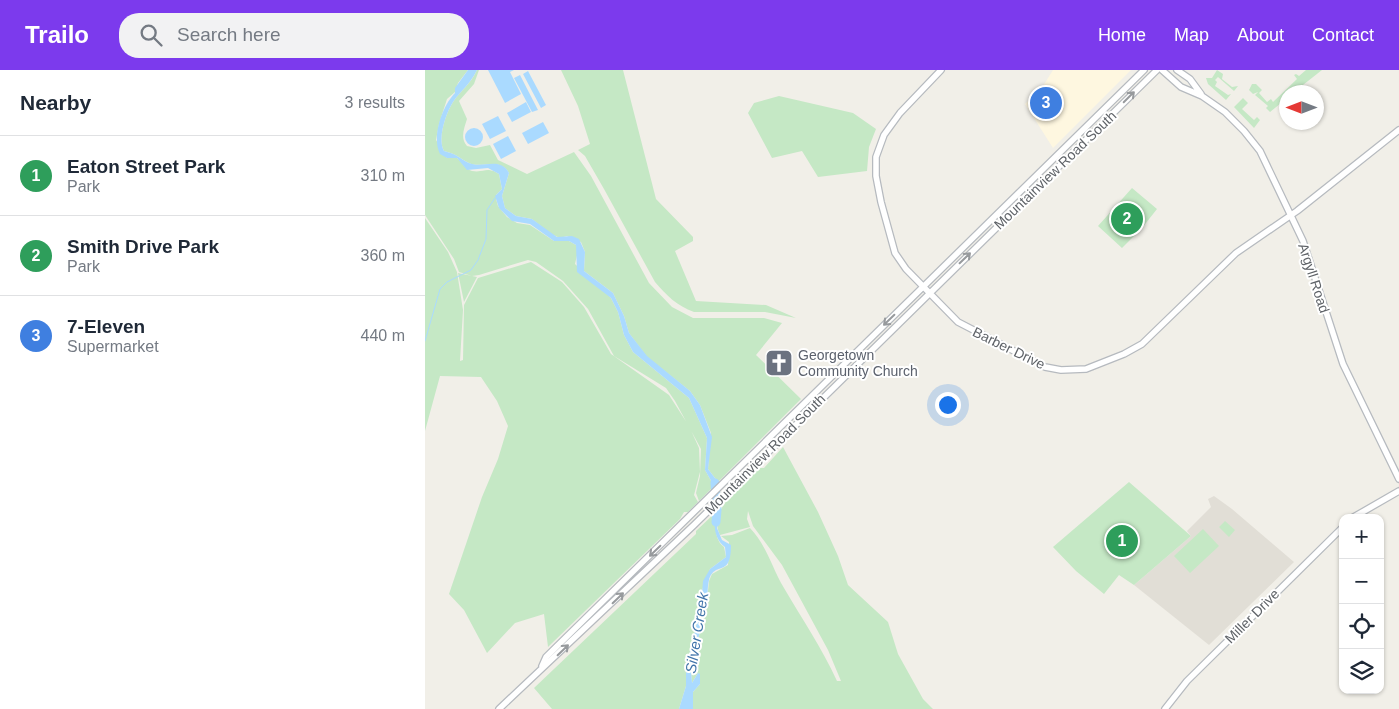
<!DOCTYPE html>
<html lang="en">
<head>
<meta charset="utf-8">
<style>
	:root { --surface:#fff; --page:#f2f2f3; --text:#1f2937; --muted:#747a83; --line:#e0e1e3; --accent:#7c3aed }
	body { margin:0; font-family:Helvetica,sans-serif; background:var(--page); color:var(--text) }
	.controls { position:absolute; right:15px; bottom:15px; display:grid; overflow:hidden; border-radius:10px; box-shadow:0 1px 4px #0004 }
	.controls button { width:45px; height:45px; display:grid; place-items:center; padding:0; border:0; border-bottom:1px solid var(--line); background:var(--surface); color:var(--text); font:25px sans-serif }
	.compass { position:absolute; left:854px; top:15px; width:45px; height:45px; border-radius:50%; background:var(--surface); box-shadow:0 1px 4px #0004; rotate:270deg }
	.you { position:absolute; left:522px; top:334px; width:18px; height:18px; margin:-12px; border:4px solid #fff; border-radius:50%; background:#1a73e8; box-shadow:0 0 0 8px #1a73e833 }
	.badge { display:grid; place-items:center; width:32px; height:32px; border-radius:50%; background:var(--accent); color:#fff; font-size:16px; font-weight:700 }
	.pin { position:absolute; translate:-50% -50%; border:2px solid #fff; box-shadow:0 1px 5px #0006 }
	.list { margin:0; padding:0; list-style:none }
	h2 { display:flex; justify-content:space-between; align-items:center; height:65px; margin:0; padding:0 20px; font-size:21px }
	h2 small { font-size:16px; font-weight:400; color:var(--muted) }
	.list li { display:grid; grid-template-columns:32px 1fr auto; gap:15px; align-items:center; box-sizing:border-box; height:80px; padding:0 20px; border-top:1px solid var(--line) }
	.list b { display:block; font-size:19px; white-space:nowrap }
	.list p { margin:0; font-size:16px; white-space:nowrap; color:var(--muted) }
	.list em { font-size:16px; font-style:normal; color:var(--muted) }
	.icon { flex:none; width:28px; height:28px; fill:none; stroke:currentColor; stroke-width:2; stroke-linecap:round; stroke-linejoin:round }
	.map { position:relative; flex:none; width:974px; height:639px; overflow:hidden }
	header { display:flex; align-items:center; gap:30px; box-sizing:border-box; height:70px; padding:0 25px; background:var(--accent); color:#fff }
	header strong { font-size:24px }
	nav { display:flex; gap:28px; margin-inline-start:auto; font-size:18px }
	.search { width:350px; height:45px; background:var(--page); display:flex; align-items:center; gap:12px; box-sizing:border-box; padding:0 18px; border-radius:20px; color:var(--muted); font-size:19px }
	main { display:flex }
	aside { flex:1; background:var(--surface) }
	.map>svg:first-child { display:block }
	.commercial { fill:#fef7e0 }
	.education { fill:#e1ded6 }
	.green { fill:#c5e8c5 }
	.water { fill:#aadaff }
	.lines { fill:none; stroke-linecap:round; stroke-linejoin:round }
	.stream { stroke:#aadaff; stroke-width:1 }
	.river { stroke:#aadaff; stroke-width:9 }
	.secondary-casing { stroke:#b6babf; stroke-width:8 }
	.secondary { stroke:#fff; stroke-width:5.5 }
	.oneway { stroke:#979a9d }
	.labels { text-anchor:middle; stroke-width:4; stroke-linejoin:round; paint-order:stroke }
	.street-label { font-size:14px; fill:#5f6368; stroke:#fff }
	.worship-label { font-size:14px; fill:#5b616d; stroke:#fff; text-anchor:start }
	.water-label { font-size:15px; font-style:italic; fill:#4174aa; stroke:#fff }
</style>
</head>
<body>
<header>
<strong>Trailo</strong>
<div class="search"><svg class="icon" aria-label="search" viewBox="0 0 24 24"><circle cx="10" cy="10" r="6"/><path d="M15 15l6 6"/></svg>Search here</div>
<nav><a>Home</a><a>Map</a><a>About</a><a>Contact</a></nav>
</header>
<main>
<aside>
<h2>Nearby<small>3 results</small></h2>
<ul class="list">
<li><span class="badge" style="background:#2e9e5b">1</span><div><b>Eaton Street Park</b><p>Park</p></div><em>310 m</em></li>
<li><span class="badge" style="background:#2e9e5b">2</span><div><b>Smith Drive Park</b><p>Park</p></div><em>360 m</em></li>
<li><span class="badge" style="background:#3f7fe0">3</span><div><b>7-Eleven</b><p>Supermarket</p></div><em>440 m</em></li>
</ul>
</aside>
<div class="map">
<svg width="974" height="639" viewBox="0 0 974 639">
	<rect width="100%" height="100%" fill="#f1efe8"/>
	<path class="commercial" d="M 628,0 L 706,0 L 628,78 L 600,34 L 618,16 Z"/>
	<path class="education" d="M 789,426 L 807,439 L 869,492 L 784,575 L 709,515 L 766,466 L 762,461 L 786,437 L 783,429 Z"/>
	<path class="green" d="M 0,0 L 43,0 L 33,13 L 30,22 L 22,29 L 14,54 L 11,70 L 22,88 L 32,88 C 37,92 40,99 47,101 C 60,103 61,96 74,104 L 77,119 L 71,125 L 71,129 L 73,136 L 82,147 L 92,153 L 105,155 L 129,171 L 144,171 L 151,175 L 153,181 L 150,194 L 186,228 L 193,242 L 199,265 L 208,282 L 264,328 L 282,368 L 280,400 L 289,416 L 274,431 L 271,423 L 275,406 L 276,379 L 250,331 L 241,318 L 189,286 L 163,239 L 138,211 L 111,192 L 103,190 L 54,205 L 47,206 L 34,202 L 29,189 L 0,145 Z
		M 52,0 L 54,0 L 49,14 L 34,31 L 42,49 C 39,59 35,68 42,76 L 51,78 L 65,75 L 73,90 L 102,104 L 149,82 L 166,106 L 224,213 L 247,237 L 268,248 L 339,248 L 357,253 L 331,285 L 376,329 L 293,412 L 283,399 L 286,363 L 275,335 L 265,321 L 222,287 L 204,263 L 199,246 L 188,223 L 159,201 L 160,182 L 156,172 L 142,166 L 135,168 L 126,164 L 107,149 L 91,146 L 80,138 L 77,126 L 84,103 C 75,87 56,99 44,93 C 34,88 32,84 19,81 C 12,69 21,43 28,32 C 36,20 45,15 52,0 Z
		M 136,0 L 198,0 L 231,129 L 268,167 L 268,171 L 250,181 L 271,231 L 341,235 L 371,248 L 340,242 L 269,242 C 252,236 241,225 230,212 L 179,119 L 160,86 L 153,80 L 165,74 L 153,36 Z
		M 792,0 L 798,4 L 797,9 L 807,17 L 813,16 L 809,21 L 793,7 L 790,10 L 792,12 L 790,16 L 803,25 L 806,24 L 801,30 L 783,14 L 781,8 L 787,8 Z
		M 881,0 L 897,0 L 869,22 L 862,22 L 861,29 L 845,42 L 841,38 L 843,36 L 830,25 L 833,22 L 828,24 L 824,20 L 827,14 L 831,14 L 837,20 L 834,23 L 842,32 L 846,29 L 848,32 L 872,9 L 869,5 L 871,4 L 874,6 Z
		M 354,26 L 428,43 L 451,59 L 444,77 L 442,101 L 393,107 L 377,81 L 347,88 L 323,43 L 329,33 Z
		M 818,28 L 823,33 L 817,39 L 829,50 L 832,47 L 835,50 L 829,58 L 809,37 Z
		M 707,118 L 732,139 L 717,158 L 697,178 L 673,156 Z
		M 0,148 L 23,182 L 32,202 L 38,240 L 35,291 L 38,290 L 39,235 L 53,208 L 106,192 L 137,212 L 159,237 L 186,284 L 244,325 L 264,356 L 274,378 L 275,402 L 269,425 L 273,432 L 263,442 L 259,442 L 255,449 L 123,577 L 119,544 L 90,553 L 62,583 L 39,540 L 24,524 L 57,427 L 73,389 L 83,356 L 72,331 L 56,307 L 15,306 L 0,361 Z
		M 33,203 L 52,207 L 39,232 Z
		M 358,377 L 393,442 L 413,486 L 423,515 L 463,552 L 473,584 L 498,629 L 508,639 L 268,639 L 268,622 L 275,614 L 273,603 L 267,613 L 266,601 L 282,531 L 284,511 L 287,504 L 303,495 L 304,472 L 296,466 L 307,465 L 325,458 C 342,476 347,498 359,518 C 377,549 397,578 412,611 L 416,611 L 403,580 L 357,495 L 328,456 L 323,441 L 322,449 L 325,457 L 295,465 C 282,439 318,414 335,398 L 339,398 Z
		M 704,412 L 766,466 L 709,515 L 694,505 L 679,524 L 651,501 L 628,477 Z
		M 292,441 C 291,453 288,469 299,477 L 301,487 L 285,499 L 276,523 L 276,536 L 261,598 L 261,616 L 254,639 L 127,639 L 109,618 L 271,464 L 271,461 Z
		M 800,451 L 810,460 L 804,467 L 794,457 Z
		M 778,459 L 794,476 L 765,503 L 749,486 Z"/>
	<path class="water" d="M 43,0 L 52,0 C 44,16 36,20 28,32 C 21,43 12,69 19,81 C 34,85 32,87 44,93 C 57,99 75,86 84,103 L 77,126 L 80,138 L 91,146 L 107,149 L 132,167 L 147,166 L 154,169 L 160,182 L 159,201 L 188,223 L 199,246 L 204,263 L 222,286 L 265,321 L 275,335 L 287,367 L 283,399 L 293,412 L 289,416 L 280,400 L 282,368 L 264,328 L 208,282 L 199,265 L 193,242 L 186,228 L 152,202 L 151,175 L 144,171 L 129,171 L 105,154 L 87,151 L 74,138 L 70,126 L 77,119 L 74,104 L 63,98 L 42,100 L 32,88 L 22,88 L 15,84 C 6,66 18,35 30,23 L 30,18 Z
		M 63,0 L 89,0 L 85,2 L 96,24 L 80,33 Z
		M 103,1 L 121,35 L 116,38 L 98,4 Z
		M 95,5 L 113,40 L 107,42 L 89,8 Z
		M 101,32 L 106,42 L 87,52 L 82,43 Z
		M 73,46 L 81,61 L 65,69 L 57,54 Z
		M 118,52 L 124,63 L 103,74 L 97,63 Z
		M40 67a9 9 0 1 1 18 0a9 9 0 1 1-18 0Z
		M 83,66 L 91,81 L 76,89 L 68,74 Z
		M 296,437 L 292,458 L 297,470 L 306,475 C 306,509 290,490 284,510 C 282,518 283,526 282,533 C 277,556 270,578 266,601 L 267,613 L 273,603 L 275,604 L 275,614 L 268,622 L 268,639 L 254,639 L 261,616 L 261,598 L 276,536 L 278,511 L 285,499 L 301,487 L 300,477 C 288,469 286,447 296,437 Z"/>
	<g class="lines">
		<path class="stream" d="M 0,271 L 15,219 L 22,212 L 46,200 L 53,190 L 61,169 L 62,140 L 70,128"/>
		<path class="river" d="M 290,413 L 292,440 L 291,452"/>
		<defs>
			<path id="secondary" d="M 516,0 L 475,43 L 459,65 L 451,87 L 451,106 L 456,132 L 470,183 L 481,199 L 533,252 L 620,297 L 636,300 L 661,299 L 699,284 L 717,274 L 811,183 L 872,141 L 974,60
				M 737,0 L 756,17 L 777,26 L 800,42 L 819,61 L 835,81 L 878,171 L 918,294 L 974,409
				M 752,0 L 765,9 L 776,24
				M 927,448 L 974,421
				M 117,596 L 121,587 L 719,0
				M 74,639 L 269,455 L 732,0
				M 740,639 L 762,611 L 918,457"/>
		</defs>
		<use href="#secondary" class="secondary-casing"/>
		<use href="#secondary" class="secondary"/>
	</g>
	<defs><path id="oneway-shaft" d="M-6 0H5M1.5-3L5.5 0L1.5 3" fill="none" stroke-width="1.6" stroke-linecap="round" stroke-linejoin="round" transform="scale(1.25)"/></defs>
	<g class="oneway">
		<use href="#oneway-shaft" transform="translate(704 27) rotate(-45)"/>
		<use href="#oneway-shaft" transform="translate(540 188) rotate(-44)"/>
		<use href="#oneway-shaft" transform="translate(464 250) rotate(136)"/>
		<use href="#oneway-shaft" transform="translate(230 481) rotate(136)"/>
		<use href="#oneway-shaft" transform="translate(193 528) rotate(-44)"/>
		<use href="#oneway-shaft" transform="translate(138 580) rotate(-44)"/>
	</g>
	<defs>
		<symbol id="church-square" viewBox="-11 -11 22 22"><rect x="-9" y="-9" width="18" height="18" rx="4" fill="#6b7280" stroke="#fff"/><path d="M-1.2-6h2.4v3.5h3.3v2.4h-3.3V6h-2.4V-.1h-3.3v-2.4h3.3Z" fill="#fff"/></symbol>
	</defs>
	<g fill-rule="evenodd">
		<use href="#church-square" x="338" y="277" width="32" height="32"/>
	</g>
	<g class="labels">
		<g class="street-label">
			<text transform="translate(630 100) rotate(-44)" y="5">Mountainview Road South</text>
			<text transform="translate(889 208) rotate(72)" y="5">Argyll Road</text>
			<text transform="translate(584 278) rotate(26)" y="5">Barber Drive</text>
			<text transform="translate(340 384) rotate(-45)" y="5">Mountainview Road South</text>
			<text transform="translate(827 546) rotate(-45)" y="5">Miller Drive</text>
		</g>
		<g class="worship-label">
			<text x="373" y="290">Georgetown<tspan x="373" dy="16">Community Church</tspan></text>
		</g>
		<g class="water-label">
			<text transform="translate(272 563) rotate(-81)" y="5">Silver Creek</text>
		</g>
	</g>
</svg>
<div class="controls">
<button>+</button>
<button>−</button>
<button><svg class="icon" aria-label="locate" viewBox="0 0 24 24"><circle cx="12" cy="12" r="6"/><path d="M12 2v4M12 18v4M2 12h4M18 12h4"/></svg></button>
<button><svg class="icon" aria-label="layers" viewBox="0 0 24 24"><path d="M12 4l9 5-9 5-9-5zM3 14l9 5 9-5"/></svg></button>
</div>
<svg class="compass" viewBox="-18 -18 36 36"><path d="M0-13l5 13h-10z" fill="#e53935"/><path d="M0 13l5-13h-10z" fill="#747a83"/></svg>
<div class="you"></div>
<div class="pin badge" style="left:697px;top:471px;background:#2e9e5b">1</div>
<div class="pin badge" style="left:702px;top:149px;background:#2e9e5b">2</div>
<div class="pin badge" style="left:621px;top:33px;background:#3f7fe0">3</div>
</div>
</main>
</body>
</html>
